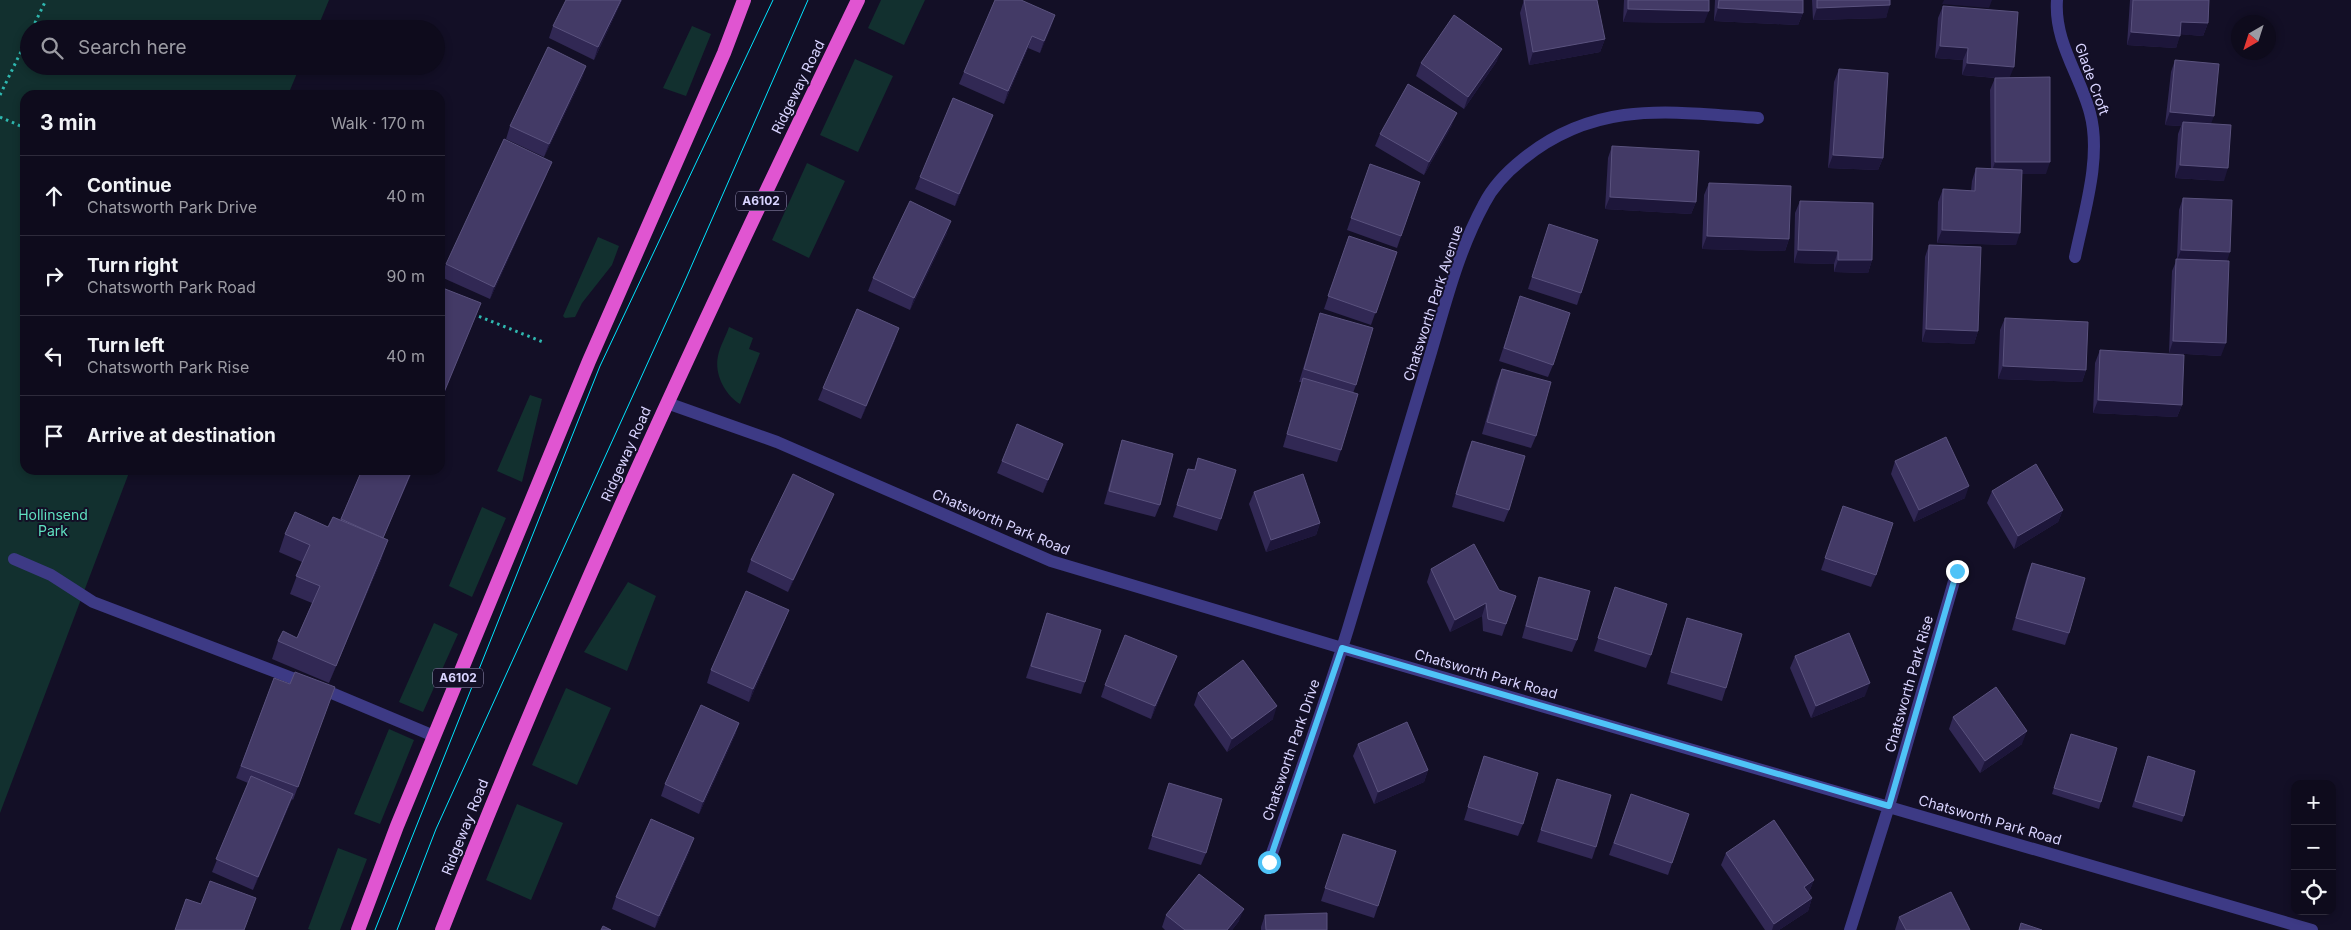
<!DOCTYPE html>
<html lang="en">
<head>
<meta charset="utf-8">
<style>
	:root { --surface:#0e0b1c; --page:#171425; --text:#f1f3f6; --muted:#9b9ba3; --line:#2e2b3b }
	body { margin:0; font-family:Inter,sans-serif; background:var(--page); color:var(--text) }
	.controls { position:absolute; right:15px; bottom:15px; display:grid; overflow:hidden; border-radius:10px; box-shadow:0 2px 8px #0003 }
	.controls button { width:45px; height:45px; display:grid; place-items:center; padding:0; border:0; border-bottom:1px solid var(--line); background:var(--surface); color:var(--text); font:25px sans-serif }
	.compass { position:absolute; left:2231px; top:15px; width:45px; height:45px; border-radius:50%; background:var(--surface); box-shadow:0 2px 8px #0003; rotate:219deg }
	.stop { position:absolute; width:15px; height:15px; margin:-11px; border:4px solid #4fc3f7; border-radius:50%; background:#fff }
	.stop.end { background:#4fc3f7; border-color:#fff; box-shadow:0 1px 5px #0008 }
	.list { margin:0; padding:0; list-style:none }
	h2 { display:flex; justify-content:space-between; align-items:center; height:65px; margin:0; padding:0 20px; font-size:21px }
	h2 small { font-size:16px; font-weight:400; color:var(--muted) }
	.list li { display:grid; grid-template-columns:32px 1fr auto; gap:15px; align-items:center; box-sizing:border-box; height:80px; padding:0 20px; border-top:1px solid var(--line) }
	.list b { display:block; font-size:19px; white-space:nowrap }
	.list p { margin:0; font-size:16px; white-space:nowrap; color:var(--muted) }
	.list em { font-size:16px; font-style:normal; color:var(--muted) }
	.icon { flex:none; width:28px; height:28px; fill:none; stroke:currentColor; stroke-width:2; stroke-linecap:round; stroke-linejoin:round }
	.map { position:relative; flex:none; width:2351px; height:930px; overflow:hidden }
	.search { position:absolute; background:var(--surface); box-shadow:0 2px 8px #0003; left:20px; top:20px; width:425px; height:55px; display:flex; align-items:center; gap:12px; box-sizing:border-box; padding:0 18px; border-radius:28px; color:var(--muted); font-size:19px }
	.panel { position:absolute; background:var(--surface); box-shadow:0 2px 8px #0003; left:20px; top:90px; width:425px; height:385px; border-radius:15px }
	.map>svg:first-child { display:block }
	.green { fill:#12302f }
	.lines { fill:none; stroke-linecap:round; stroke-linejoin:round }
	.path { stroke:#2fb8b0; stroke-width:3; stroke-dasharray:2.5 4; stroke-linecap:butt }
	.service { stroke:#3d3a85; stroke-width:12 }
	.minor { stroke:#3d3a85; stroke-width:12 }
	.trunk { stroke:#e055d1; stroke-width:14 }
	.tram { stroke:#00e5ff; stroke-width:1 }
	.wall { fill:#312854 }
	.shaded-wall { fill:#1d163a }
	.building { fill:#433a66; stroke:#5a527e }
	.route { stroke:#4fc3f7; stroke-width:6 }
	.labels { text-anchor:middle; stroke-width:4; stroke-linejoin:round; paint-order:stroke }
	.shield { fill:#130f26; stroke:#9e99be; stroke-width:1 }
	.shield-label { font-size:12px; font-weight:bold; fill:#d9d4ff }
	.street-label { font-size:14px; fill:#d9d4ff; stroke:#130f26 }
	.park-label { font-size:14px; fill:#5fe0c0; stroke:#130f26 }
</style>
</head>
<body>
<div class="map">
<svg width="2351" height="930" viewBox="0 0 2351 930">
	<rect width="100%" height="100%" fill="#130f26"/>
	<path class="green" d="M 0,0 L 329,0 L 317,29 L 29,29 L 29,66 L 300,66 L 288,95 L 25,95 L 25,470 L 130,470 L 0,813 Z
		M 881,0 L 925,0 L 904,45 L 868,28 Z
		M 692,26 L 711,34 L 686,96 L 663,88 Z
		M 855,59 L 893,76 L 858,152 L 820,135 Z
		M 807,163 L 845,181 L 809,258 L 772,240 Z
		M 598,237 L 619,246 L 612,265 L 582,303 L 575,317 L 565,318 L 563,316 Z
		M 729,327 L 753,338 L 749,349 L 760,353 L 740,404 C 725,395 714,374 718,356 C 720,346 726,336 729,327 Z
		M 530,395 L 542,399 L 522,482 L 497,471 Z
		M 482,507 L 506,518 L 472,597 L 449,586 Z
		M 628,582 L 656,596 L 627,671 L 584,652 Z
		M 434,623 L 458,634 L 423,712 L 399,702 Z
		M 566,688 L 611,708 L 577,785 L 532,765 Z
		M 389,729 L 414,740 L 380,824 L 354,814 Z
		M 517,804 L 563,823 L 531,900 L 486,880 Z
		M 338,848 L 367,859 L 340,930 L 311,930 L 308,929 Z"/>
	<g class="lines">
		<path class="path" d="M 32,29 L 46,0
			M 0,95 L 29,35
			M 0,117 L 25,128
			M 473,314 L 543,342"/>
		<path class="service" d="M 14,559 L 51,575 L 93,602 L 334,694 L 434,736"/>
		<path class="minor" d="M 2057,0 C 2054,42 2080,75 2090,113 C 2102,157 2084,213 2075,257
			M 667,403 L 777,442 L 1051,561 L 1342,648 L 2312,930
			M 1269,862 C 1296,784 1324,707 1348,629 C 1374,542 1400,456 1426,369 C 1443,314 1456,255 1484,204 C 1493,186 1508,171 1523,159 C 1597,99 1671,112 1758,118
			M 1850,930 L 1889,806 L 1957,571"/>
		<path class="trunk" d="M 358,930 L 397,826 L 589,361 L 724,53 L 744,0
			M 442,930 C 566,613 710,306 858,0"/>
		<path class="tram" d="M 375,930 L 600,366 L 773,0
			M 397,930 L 436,829 L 684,283 L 808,0"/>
	</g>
	<path class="wall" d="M 622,0 L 594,60 L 549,38 L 553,26 Z
		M 1524,0 L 1605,39 L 1600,52 L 1529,65 L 1520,13 Z
		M 1624,0 L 1709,0 L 1704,23 L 1623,22 Z
		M 1715,0 L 1803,0 L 1803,13 L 1798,25 L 1714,21 Z
		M 1812,0 L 1890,0 L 1886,18 L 1813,20 Z
		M 2130,0 L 2209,0 L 2208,23 L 2203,36 L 2180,34 L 2176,48 L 2127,45 Z
		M 1943,6 L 2010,78 L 2046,174 L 2022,174 L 2016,245 L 1937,243 L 1938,202 L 1943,189 L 1971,191 L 1972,181 L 1976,168 L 1991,169 L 1990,90 L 1995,78 L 1962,75 L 1963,60 L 1935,58 L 1938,18 Z
		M 1055,15 L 1040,53 L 1028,48 L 1004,104 L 959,84 L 964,72 Z
		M 2175,60 L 2211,124 L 2224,181 L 2175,178 L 2178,134 L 2181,126 L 2165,125 L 2171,72 Z
		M 1497,61 L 1464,109 L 1416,76 L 1421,63 Z
		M 586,66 L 582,78 L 544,157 L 506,139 L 510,126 Z
		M 1839,69 L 1883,158 L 1878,170 L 1828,168 L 1834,82 Z
		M 993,115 L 955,206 L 915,189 L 920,177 Z
		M 1452,125 L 1424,175 L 1375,146 L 1380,134 Z
		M 1612,146 L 1696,202 L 1691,214 L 1605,209 L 1608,158 Z
		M 1370,164 L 1420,182 L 1397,248 L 1347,230 Z
		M 547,174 L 490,299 L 441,277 L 446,264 Z
		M 1709,183 L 1789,239 L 1785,251 L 1702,249 L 1704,195 Z
		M 2183,198 L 2227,261 L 2221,356 L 2169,353 L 2172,271 L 2177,259 L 2179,210 Z
		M 1800,201 L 1872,260 L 1868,273 L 1834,272 L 1834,264 L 1794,263 L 1795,213 Z
		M 1549,224 L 1581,293 L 1577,305 L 1528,289 Z
		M 947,233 L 910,310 L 868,291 L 873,278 Z
		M 1349,236 L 1397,252 L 1371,325 L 1324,309 Z
		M 1929,245 L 1978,331 L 1974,344 L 1922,342 L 1925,257 Z
		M 1520,296 L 1553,365 L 1548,377 L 1499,361 Z
		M 1320,313 L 1356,385 L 1353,393 L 1341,450 L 1337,462 L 1283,447 L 1302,382 L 1299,382 L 1316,326 Z
		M 2005,318 L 2086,370 L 2082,382 L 1998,379 L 2000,330 Z
		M 895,340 L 861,419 L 818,400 L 823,388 Z
		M 2100,350 L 2182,405 L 2177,417 L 2093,413 L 2095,363 Z
		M 1502,369 L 1536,436 L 1531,448 L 1482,434 L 1497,381 Z
		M 1122,440 L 1160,505 L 1155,517 L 1104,504 L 1118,453 Z
		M 1472,441 L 1509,510 L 1504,522 L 1452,507 L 1467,453 Z
		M 1063,444 L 1043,493 L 997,473 L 1002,461 Z
		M 1198,458 L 1221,519 L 1217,531 L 1173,517 L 1188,469 L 1194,470 Z
		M 1895,461 L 1965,498 L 1914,522 L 1891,474 Z
		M 362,470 L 413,470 L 383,538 L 382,558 L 329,683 L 272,659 L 278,641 L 297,638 L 312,603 L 290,594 L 302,562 L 279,552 L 285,534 L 328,527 L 340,520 Z
		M 1992,491 L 2063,510 L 2058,522 L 2014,549 L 1987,503 Z
		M 1254,492 L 1320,523 L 1316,535 L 1266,552 L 1249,504 Z
		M 829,506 L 788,592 L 747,572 L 751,560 Z
		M 1843,506 L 1876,575 L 1871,587 L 1821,570 Z
		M 2032,563 L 2069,633 L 2065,645 L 2012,630 L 2027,576 Z
		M 1431,569 L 1516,596 L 1502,636 L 1483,631 L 1482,616 L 1450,632 L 1427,582 Z
		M 1539,577 L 1577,640 L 1572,652 L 1522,638 L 1535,590 Z
		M 1615,587 L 1651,655 L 1646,668 L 1594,651 Z
		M 789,610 L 784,622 L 749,702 L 707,683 L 711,670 Z
		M 1047,613 L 1085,682 L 1081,694 L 1026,678 Z
		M 1687,618 L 1726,688 L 1722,701 L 1667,684 L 1683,630 Z
		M 1177,656 L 1151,719 L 1101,697 L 1105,685 Z
		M 1795,656 L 1865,696 L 1811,718 L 1790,668 Z
		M 274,678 L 290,684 L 335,687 L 293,800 L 292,799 L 253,890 L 212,872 L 248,783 L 236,778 Z
		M 1198,693 L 1273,719 L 1227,752 L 1194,705 Z
		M 1953,717 L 2022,744 L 1980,773 L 1949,729 Z
		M 739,723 L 735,735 L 699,814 L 661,796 L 665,784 Z
		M 2068,741 L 2101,802 L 2099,809 L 2052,794 Z
		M 1358,744 L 1428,770 L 1424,782 L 1374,804 L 1353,756 Z
		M 1484,756 L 1523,824 L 1518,836 L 1464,820 Z
		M 2148,756 L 2184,816 L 2182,822 L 2132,807 Z
		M 1557,779 L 1596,847 L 1592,859 L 1537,842 Z
		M 1169,783 L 1206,853 L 1201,865 L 1148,849 Z
		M 1631,794 L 1689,814 L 1668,875 L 1609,855 Z
		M 1343,834 L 1378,906 L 1374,918 L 1321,901 Z
		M 690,850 L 655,928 L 612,909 L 616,897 Z
		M 1726,853 L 1814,880 L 1809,892 L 1808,893 L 1812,898 L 1808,911 L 1779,930 L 1765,930 L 1721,865 Z
		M 1166,915 L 1239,921 L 1232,930 L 1165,930 L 1162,927 Z
		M 1265,915 L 1327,930 L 1261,930 L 1261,927 Z
		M 1899,917 L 1970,930 L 1895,930 Z"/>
	<path class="shaded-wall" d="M 621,0 L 622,0 L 594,60 L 598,47 Z
		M 1944,0 L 1992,0 L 1989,8 L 1942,4 Z
		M 1890,5 L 1886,18 L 1813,20 L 1817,8 Z
		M 1718,8 L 1803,13 L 1798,25 L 1714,21 Z
		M 1628,9 L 1709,11 L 1704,23 L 1623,22 Z
		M 1055,15 L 1051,28 L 1040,53 L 1044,41 Z
		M 2181,22 L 2208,23 L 2203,36 L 2176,34 Z
		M 2131,32 L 2180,36 L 2176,48 L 2127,45 Z
		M 1032,36 L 1028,48 L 1004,104 L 1008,91 Z
		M 1605,39 L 1600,52 L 1529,65 L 1533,52 Z
		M 1940,46 L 1968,48 L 1963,60 L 1935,58 Z
		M 1502,49 L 1497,61 L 1464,109 L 1468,97 Z
		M 1967,63 L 2014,67 L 2009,79 L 1962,75 Z
		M 586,66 L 582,78 L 544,157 L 549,144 Z
		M 2170,112 L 2214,116 L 2209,129 L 2183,122 L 2181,126 L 2165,125 Z
		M 1457,113 L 1452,125 L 1424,175 L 1429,162 Z
		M 993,115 L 989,127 L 955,206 L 959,194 Z
		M 1833,155 L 1883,158 L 1878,170 L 1828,168 Z
		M 552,162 L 547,174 L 490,299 L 494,287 Z
		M 1995,162 L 2050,162 L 2046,174 L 1991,174 Z
		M 2180,165 L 2228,168 L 2224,181 L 2175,178 Z
		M 1610,197 L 1696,202 L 1691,214 L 1605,209 Z
		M 951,221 L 947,233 L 910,310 L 914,298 Z
		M 1942,230 L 2020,233 L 2016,245 L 1937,243 Z
		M 1707,236 L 1789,239 L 1785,251 L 1702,249 Z
		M 1798,250 L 1838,251 L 1834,264 L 1794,263 Z
		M 2181,250 L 2230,252 L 2226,264 L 2176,263 Z
		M 1838,260 L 1872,260 L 1868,273 L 1834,272 Z
		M 481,303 L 474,321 L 440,404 L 440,402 Z
		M 899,328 L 895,340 L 861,419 L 866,406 Z
		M 1926,329 L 1978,331 L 1974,344 L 1922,342 Z
		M 2173,341 L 2226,343 L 2221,356 L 2169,353 Z
		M 2003,366 L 2086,370 L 2082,382 L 1998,379 Z
		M 2098,400 L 2182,405 L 2177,417 L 2093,413 Z
		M 1063,444 L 1059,456 L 1043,493 L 1048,480 Z
		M 412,470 L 413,470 L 378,550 L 383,538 Z
		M 1969,486 L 1965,498 L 1914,522 L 1919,510 Z
		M 834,494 L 829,506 L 788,592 L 793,580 Z
		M 2063,510 L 2058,522 L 2014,549 L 2018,536 Z
		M 1320,523 L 1316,535 L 1266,552 L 1271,540 Z
		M 388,540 L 382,558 L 329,683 L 336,666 Z
		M 1486,603 L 1482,616 L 1450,632 L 1455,620 Z
		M 789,610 L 784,622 L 749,702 L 753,689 Z
		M 1177,656 L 1172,669 L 1151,719 L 1155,706 Z
		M 1870,683 L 1865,696 L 1811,718 L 1816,706 Z
		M 1277,706 L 1273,719 L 1227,752 L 1232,739 Z
		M 739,723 L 735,735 L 699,814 L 703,802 Z
		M 2027,731 L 2022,744 L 1980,773 L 1985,761 Z
		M 1428,770 L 1424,782 L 1374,804 L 1378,792 Z
		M 293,794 L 289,806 L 253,890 L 258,877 Z
		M 694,838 L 690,850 L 655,928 L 659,916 Z
		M 1814,880 L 1809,892 L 1799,899 L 1804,887 Z
		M 1812,898 L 1808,911 L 1779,930 L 1772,930 L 1774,924 Z
		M 1244,909 L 1239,921 L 1232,930 L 1227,930 Z"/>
	<path class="building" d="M 566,0 L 621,0 L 598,47 L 553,26 Z
		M 995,0 L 1021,0 L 1055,15 L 1044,41 L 1032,36 L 1008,91 L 964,72 Z
		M 1524,0 L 1597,0 L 1605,39 L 1533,52 Z
		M 1628,0 L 1709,0 L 1709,11 L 1628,9 Z
		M 1719,0 L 1803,0 L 1803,13 L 1718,8 Z
		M 1817,0 L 1890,0 L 1890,5 L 1817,8 Z
		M 2133,0 L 2209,0 L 2208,23 L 2181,22 L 2180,36 L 2131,32 Z
		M 1943,6 L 2018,12 L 2014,67 L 1967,63 L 1968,48 L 1940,46 Z
		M 1454,15 L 1502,49 L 1468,97 L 1421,63 Z
		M 548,47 L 586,66 L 549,144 L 510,126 Z
		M 2175,60 L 2219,64 L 2214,116 L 2170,112 Z
		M 1839,69 L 1888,73 L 1883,158 L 1833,155 Z
		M 2050,77 L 2050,162 L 1995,162 L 1995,78 Z
		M 1408,84 L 1457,113 L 1429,162 L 1380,134 Z
		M 953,98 L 993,115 L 959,194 L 920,177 Z
		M 2183,122 L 2231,125 L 2228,168 L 2180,165 Z
		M 504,139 L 552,162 L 494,287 L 446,264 Z
		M 1612,146 L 1699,151 L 1696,202 L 1610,197 Z
		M 1370,164 L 1420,182 L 1401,236 L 1351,218 Z
		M 1976,168 L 2022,170 L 2020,233 L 1942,230 L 1943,189 L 1975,191 Z
		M 1709,183 L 1791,186 L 1789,239 L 1707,236 Z
		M 2183,198 L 2232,200 L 2230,252 L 2181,250 Z
		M 910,201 L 951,221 L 914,298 L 873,278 Z
		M 1800,201 L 1873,203 L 1872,260 L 1838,260 L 1838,251 L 1798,250 Z
		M 1549,224 L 1598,240 L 1581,293 L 1532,277 Z
		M 1349,236 L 1397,252 L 1376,313 L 1328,296 Z
		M 1929,245 L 1981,247 L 1978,331 L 1926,329 Z
		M 2176,259 L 2229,261 L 2226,343 L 2173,341 Z
		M 440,287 L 481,303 L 440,402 Z
		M 1520,296 L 1570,313 L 1553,365 L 1504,348 Z
		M 857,309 L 899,328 L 866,406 L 823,388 Z
		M 1320,313 L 1373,328 L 1356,385 L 1304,369 Z
		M 2005,318 L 2088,322 L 2086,370 L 2003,366 Z
		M 2100,350 L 2184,355 L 2182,405 L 2098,400 Z
		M 1502,369 L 1551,382 L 1536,436 L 1487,422 Z
		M 1303,378 L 1358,394 L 1341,450 L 1287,434 Z
		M 1017,424 L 1063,444 L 1048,480 L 1002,461 Z
		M 1946,437 L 1969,486 L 1919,510 L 1895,461 Z
		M 1122,440 L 1173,454 L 1160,505 L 1109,491 Z
		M 1472,441 L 1525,456 L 1509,510 L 1456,494 Z
		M 1198,458 L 1236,470 L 1221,519 L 1177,505 L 1188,469 L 1195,470 Z
		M 2036,464 L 2063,510 L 2018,536 L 1992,491 Z
		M 362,470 L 412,470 L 383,538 L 341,519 Z
		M 793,474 L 834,494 L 793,580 L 751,560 Z
		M 1303,474 L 1320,523 L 1271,540 L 1254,492 Z
		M 1843,506 L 1893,523 L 1876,575 L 1825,558 Z
		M 295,512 L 328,527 L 333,517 L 388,540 L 336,666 L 278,641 L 283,631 L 297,638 L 320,586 L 296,576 L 310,545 L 285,534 Z
		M 1474,544 L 1499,590 L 1516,596 L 1506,624 L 1488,619 L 1486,603 L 1455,620 L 1431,569 Z
		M 2032,563 L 2085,578 L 2069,633 L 2016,618 Z
		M 1539,577 L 1590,591 L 1577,640 L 1526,626 Z
		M 1615,587 L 1667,604 L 1651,655 L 1598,638 Z
		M 746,591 L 789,610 L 753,689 L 711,670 Z
		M 1047,613 L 1101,630 L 1085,682 L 1031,666 Z
		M 1687,618 L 1742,634 L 1726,688 L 1671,672 Z
		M 1849,633 L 1870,683 L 1816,706 L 1795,656 Z
		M 1125,635 L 1177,656 L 1155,706 L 1105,685 Z
		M 1243,660 L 1277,706 L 1232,739 L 1198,693 Z
		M 295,672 L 335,687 L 298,787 L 241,766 L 274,678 L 290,684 Z
		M 1996,687 L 2027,731 L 1985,761 L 1953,717 Z
		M 701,705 L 739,723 L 703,802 L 665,784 Z
		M 1407,722 L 1428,770 L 1378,792 L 1358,744 Z
		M 2071,734 L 2117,748 L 2101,802 L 2054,788 Z
		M 1484,756 L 1538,773 L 1523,824 L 1468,807 Z
		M 2148,756 L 2195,771 L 2184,816 L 2135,801 Z
		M 251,776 L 293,794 L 258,877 L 216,859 Z
		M 1557,779 L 1611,795 L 1596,847 L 1541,830 Z
		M 1169,783 L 1222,799 L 1206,853 L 1152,836 Z
		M 1631,794 L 1689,814 L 1672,863 L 1614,843 Z
		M 651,819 L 694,838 L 659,916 L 616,897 Z
		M 1774,820 L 1814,880 L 1804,887 L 1812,898 L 1774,924 L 1726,853 Z
		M 1343,834 L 1396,851 L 1378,906 L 1325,888 Z
		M 1199,874 L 1244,909 L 1227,930 L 1185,930 L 1166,915 Z
		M 210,881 L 256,898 L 244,930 L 175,930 L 186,899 L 201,904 Z
		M 1951,892 L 1970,930 L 1906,930 L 1899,917 Z
		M 1327,913 L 1327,930 L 1266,930 L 1265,915 Z
		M 2021,923 L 2042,930 L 2019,930 Z
		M 603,926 L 611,930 L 601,930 Z"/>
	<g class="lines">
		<path class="route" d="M 1269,862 L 1342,648 L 1889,806 L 1957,571"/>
	</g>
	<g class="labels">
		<g class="shield">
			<rect x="736" y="191.5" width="50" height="19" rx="4"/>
			<rect x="433" y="668.5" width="50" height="19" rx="4"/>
		</g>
		<g class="shield-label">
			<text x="761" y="205">A6102</text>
			<text x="458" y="682">A6102</text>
		</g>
		<g class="street-label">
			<text transform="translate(2092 79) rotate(70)" y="5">Glade Croft</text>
			<text transform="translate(798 87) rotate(-64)" y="5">Ridgeway Road</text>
			<text transform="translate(1433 303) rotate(-72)" y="5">Chatsworth Park Avenue</text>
			<text transform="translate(626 454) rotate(-66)" y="5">Ridgeway Road</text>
			<text transform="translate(1001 522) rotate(23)" y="5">Chatsworth Park Road</text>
			<text transform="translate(1486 674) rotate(16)" y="5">Chatsworth Park Road</text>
			<text transform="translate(1909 684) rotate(-74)" y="5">Chatsworth Park Rise</text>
			<text transform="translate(1291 750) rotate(-71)" y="5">Chatsworth Park Drive</text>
			<text transform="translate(1990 820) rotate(16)" y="5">Chatsworth Park Road</text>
			<text transform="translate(465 827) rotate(-68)" y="5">Ridgeway Road</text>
		</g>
		<g class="park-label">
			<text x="53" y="520">Hollinsend<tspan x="53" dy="16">Park</tspan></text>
		</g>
	</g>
</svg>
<div class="controls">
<button>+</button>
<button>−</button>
<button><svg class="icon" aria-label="locate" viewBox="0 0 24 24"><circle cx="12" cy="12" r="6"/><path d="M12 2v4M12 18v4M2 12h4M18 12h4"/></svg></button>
</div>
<svg class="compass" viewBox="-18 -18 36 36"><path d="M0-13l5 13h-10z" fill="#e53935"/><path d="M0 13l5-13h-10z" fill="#9b9ba3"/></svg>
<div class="stop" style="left:1269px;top:862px"></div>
<div class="stop end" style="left:1957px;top:571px"></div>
<div class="search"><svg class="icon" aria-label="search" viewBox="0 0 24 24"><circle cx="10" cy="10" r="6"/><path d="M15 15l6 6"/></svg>Search here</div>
<section class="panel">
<h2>3 min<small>Walk · 170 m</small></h2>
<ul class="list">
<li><svg class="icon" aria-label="ahead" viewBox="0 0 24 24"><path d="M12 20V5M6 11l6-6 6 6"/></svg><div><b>Continue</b><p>Chatsworth Park Drive</p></div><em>40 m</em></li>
<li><svg class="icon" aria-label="right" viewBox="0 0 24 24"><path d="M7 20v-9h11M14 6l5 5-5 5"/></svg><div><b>Turn right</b><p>Chatsworth Park Road</p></div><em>90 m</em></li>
<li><svg class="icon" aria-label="left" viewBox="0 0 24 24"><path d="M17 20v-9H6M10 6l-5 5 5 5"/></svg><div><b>Turn left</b><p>Chatsworth Park Rise</p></div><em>40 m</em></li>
<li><svg class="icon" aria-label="arrive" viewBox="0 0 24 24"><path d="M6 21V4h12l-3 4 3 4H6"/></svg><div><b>Arrive at destination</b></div></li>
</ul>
</section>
</div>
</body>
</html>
